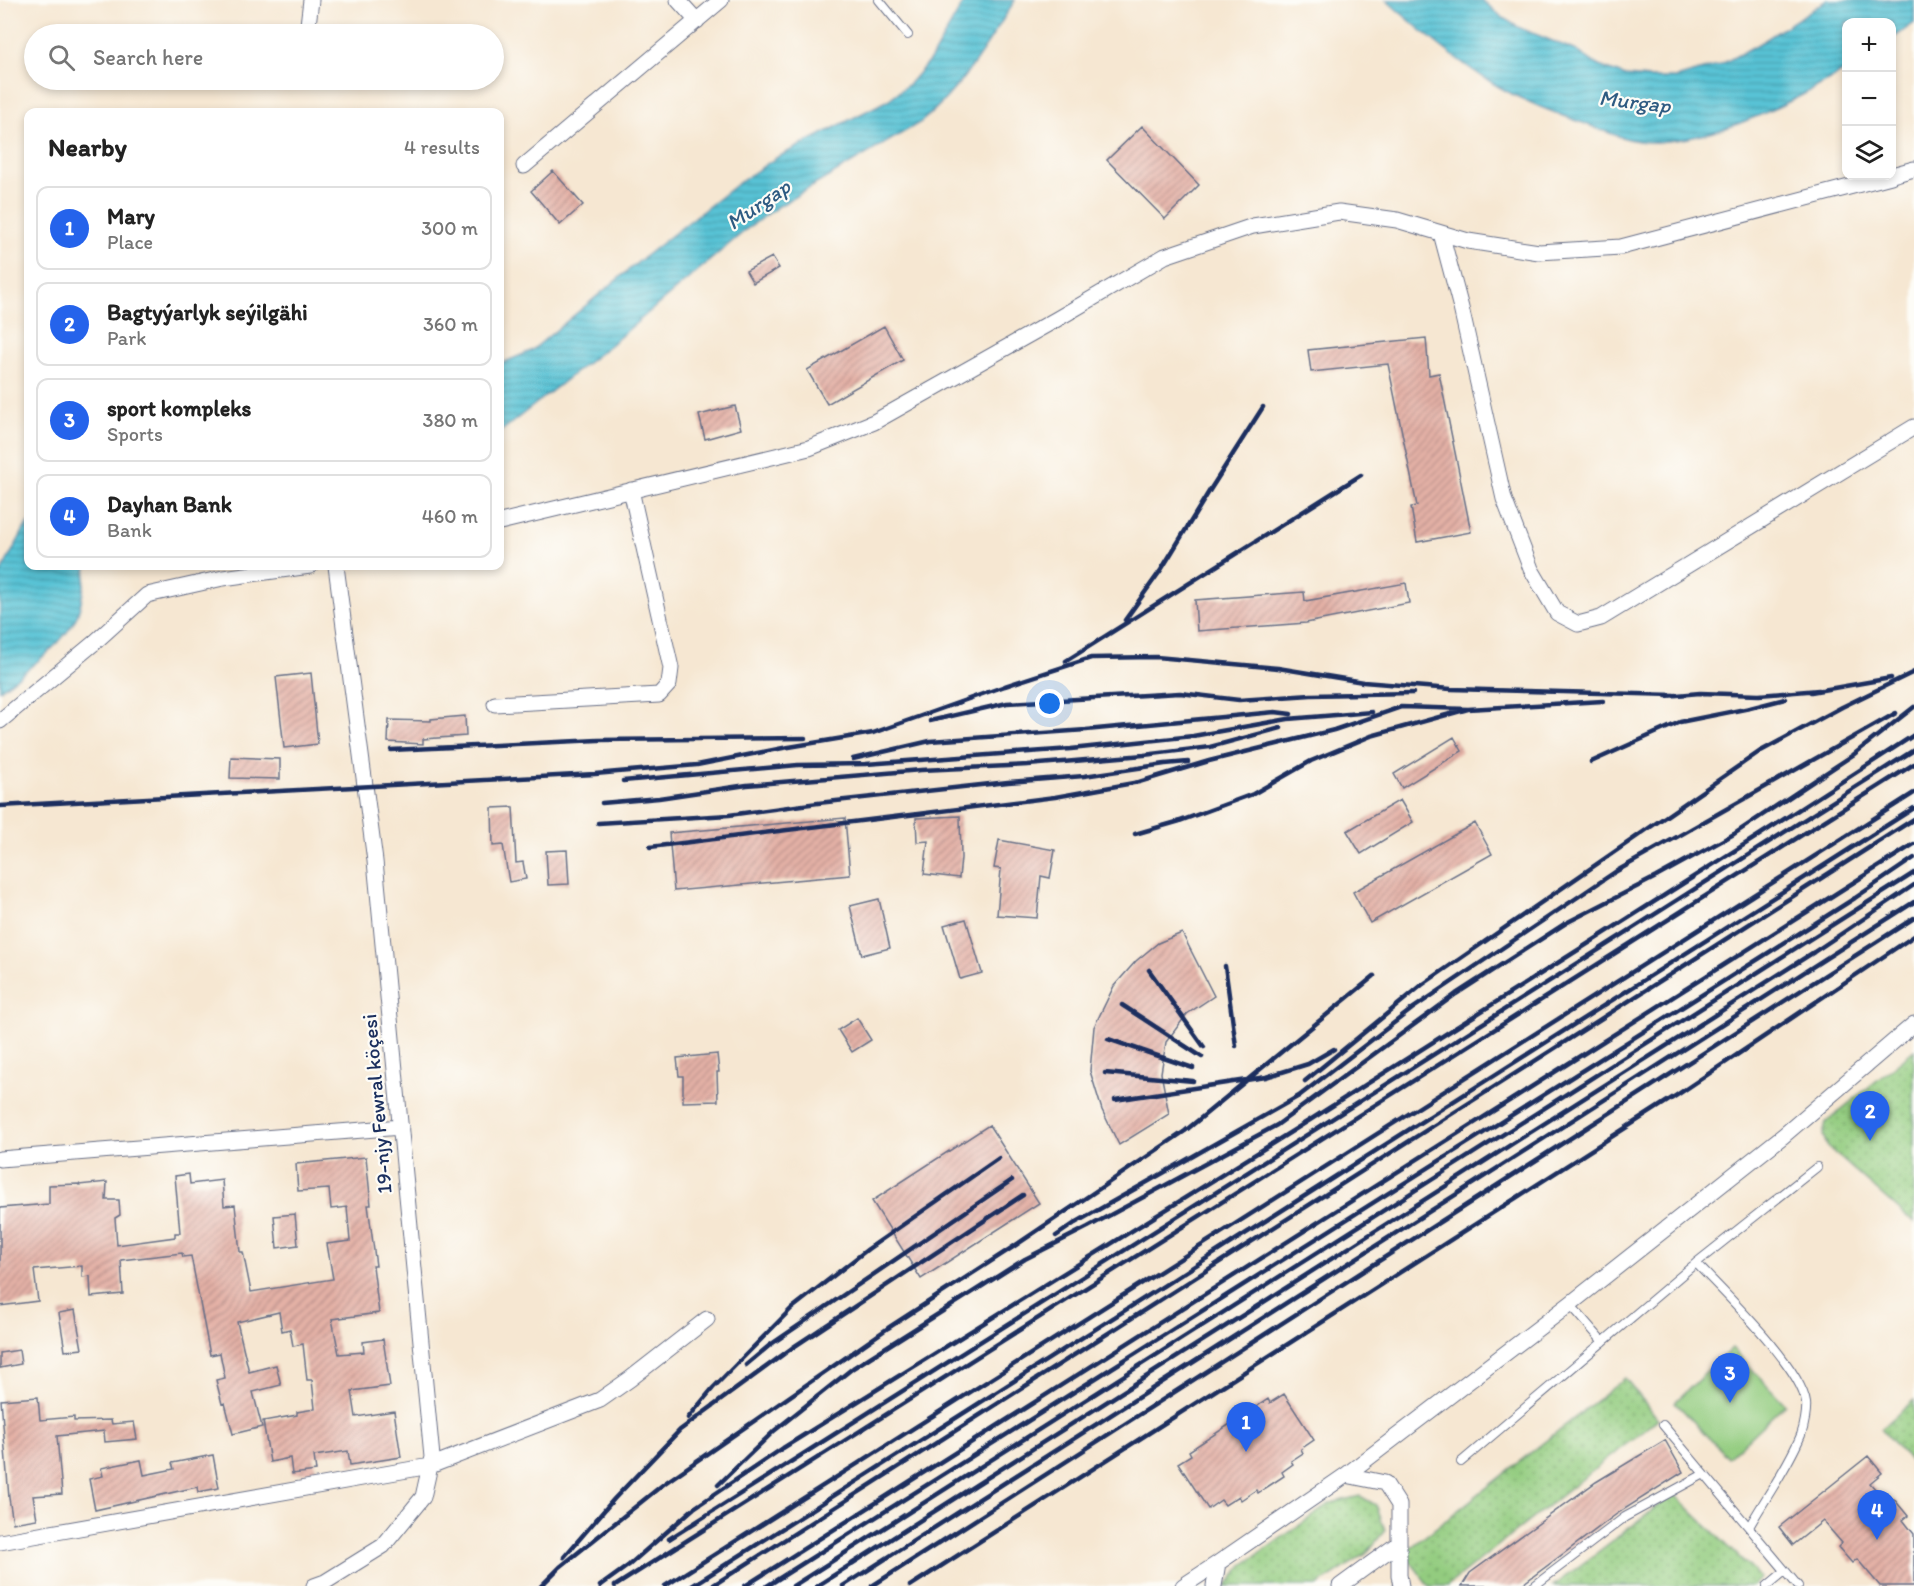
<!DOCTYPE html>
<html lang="en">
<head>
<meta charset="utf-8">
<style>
	:root { --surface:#fff; --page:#f2f2f2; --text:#222; --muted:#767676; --line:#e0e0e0; --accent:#2563eb }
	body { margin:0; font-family:Itim,sans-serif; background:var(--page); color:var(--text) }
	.controls { position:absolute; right:18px; top:18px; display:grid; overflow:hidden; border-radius:12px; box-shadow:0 3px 9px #0003 }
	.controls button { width:54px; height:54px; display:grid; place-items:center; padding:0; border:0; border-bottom:2px solid var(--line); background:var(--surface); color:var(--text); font:30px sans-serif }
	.you { position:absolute; left:1050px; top:704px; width:21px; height:21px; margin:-15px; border:4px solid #fff; border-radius:50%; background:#1a73e8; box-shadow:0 0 0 9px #1a73e833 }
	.badge { display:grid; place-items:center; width:39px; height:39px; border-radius:50%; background:var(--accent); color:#fff; font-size:20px; font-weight:700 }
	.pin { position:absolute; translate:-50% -50px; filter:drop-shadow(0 2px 3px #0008) }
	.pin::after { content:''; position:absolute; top:32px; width:21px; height:18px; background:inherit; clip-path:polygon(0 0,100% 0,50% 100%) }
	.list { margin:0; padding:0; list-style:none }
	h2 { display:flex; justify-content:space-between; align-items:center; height:78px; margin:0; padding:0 24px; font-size:26px }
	h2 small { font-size:20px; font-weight:400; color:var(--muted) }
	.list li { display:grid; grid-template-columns:39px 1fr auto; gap:18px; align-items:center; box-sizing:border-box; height:84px; margin:0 12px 12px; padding:0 12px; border:2px solid var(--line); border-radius:12px }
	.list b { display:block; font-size:22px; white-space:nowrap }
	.list p { margin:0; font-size:20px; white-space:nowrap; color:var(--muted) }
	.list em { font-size:20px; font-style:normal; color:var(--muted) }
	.icon { flex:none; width:33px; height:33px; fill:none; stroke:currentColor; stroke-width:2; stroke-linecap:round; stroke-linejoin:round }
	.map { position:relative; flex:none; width:1914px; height:1586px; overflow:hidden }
	.search { position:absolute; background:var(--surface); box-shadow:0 3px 9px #0003; left:24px; top:24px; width:480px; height:66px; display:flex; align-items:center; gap:15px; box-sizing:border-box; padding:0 21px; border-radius:33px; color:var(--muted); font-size:22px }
	.panel { position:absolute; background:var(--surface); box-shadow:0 3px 9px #0003; left:24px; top:108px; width:480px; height:462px; border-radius:12px }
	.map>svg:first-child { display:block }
	.park { fill:url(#park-dots); stroke:#577e6e; stroke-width:1.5 }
	.garden { fill:#93cc7f; stroke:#577e6e; stroke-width:1.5 }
	.water { fill:url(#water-rules); stroke:#3a799a; stroke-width:1.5 }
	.building { fill:url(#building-hatch) }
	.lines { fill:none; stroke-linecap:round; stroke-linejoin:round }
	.lane-casing { stroke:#686f87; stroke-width:10 }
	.street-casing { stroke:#686f87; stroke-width:17 }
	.lane { stroke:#fff; stroke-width:8 }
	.street { stroke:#fff; stroke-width:15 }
	.rail { stroke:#1b2f5e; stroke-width:4.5 }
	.labels { text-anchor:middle; stroke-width:4.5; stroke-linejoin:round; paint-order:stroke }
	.street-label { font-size:21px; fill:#1b2f5e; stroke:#fdfcf7 }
	.water-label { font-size:22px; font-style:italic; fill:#2e5b82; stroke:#fdfcf7 }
</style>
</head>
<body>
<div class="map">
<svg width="1914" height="1586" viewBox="0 0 1914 1586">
	<defs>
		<pattern id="park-dots" width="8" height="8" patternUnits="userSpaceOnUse" patternTransform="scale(1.5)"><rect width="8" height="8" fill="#93cc7f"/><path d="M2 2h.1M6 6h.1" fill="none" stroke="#77a66b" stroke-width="1.8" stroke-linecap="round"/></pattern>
		<pattern id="water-rules" width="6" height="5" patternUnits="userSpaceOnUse" patternTransform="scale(1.5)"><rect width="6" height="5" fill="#59c3d5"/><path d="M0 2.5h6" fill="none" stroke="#499fb0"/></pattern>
		<pattern id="building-hatch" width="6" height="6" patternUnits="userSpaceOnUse" patternTransform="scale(1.5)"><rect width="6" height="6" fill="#e4b1a6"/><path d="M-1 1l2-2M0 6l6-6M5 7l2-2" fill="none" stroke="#b8908a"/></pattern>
	</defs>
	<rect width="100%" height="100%" fill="#fdfcf7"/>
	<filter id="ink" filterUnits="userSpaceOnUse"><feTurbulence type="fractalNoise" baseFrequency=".0167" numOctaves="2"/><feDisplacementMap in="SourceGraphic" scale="12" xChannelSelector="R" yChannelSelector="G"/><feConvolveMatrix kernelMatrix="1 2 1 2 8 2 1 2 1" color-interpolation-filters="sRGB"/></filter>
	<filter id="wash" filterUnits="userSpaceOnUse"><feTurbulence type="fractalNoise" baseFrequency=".008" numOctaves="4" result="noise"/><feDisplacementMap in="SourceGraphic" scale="24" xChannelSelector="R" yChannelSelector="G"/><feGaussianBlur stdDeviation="1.35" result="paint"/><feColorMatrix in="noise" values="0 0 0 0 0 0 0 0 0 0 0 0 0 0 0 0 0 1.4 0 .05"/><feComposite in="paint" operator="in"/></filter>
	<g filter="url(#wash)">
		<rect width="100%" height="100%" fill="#f6e7d2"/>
		<path class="park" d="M 1914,1050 L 1914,1223 L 1827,1146 L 1823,1135 L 1826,1122 Z
			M 1625,1378 L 1658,1419 L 1447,1586 L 1429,1586 L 1404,1553 Z
			M 1914,1400 L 1914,1466 L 1881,1429 Z
			M 1674,1494 L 1761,1578 L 1752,1586 L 1553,1586 Z
			M 1360,1496 L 1376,1505 L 1385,1530 L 1366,1554 L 1317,1586 L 1226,1586 L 1243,1565 L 1331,1503 Z"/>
		<path class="garden" d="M 1732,1348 L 1785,1404 L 1728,1458 L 1675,1402 Z"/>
		<path class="water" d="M 965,0 L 1015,0 C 988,44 961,89 921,122 L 779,206 L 748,228 L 615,341 L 500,432 L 500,364 L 531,351 L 643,258 L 737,184 L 776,158 L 888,100 L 909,84 L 931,59 Z
			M 1386,0 L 1482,0 L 1503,18 L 1520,28 L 1577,51 L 1599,66 L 1625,76 L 1650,78 L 1676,78 L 1720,65 L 1762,42 L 1827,0 L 1914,0 L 1914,23 L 1892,39 L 1892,22 L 1846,22 L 1846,70 C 1792,103 1721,139 1656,142 C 1631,143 1609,133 1586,124 C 1555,113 1522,101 1494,84 C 1455,60 1420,30 1386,0 Z
			M 28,522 L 28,566 L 87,566 C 84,582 83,601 77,616 C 64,645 25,671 0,690 L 0,574 Z"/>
		<g id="blocks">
			<path class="building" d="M 1142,126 L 1199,185 L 1165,219 L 1107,160 Z
				M 553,171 L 583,205 L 560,225 L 531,191 Z
				M 772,257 L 779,268 L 753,283 L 746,271 Z
				M 884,326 L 903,360 L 827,404 L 807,370 Z
				M 1426,338 L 1429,375 L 1439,373 L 1471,532 L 1417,542 L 1411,507 L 1417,506 L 1388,364 L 1311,372 L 1308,350 Z
				M 735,406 L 741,429 L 705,439 L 699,415 Z
				M 1406,583 L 1409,603 L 1306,623 L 1197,631 L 1195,600 L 1304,592 L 1305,601 Z
				M 311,673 L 318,744 L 284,748 L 276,677 Z
				M 465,716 L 466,736 L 423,739 L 423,744 L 388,742 L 389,720 L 431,721 L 431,719 Z
				M 1454,737 L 1462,751 L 1402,788 L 1394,774 Z
				M 231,757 L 280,759 L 280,779 L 230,778 Z
				M 1400,800 L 1413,822 L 1361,854 L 1347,831 Z
				M 513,807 L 516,863 L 523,862 L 526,879 L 509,882 L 503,845 L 493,846 L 492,808 Z
				M 960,816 L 961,858 L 959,878 L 924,874 L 928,841 L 917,842 L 916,818 Z
				M 845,818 L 850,875 L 674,891 L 669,833 Z
				M 1475,823 L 1492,854 L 1370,923 L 1353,892 Z
				M 999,840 L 1055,850 L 1050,878 L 1041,876 L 1037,918 L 997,915 L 1001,869 L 994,868 Z
				M 567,850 L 569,884 L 548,885 L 546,851 Z
				M 879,899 L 890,948 L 862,955 L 850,906 Z
				M 966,919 L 982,973 L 960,979 L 944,925 Z
				M 1182,933 L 1214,996 L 1187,1014 L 1166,1042 L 1161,1073 L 1169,1114 L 1119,1145 L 1102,1110 L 1090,1071 L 1094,1027 L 1114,986 L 1136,961 L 1158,943 Z
				M 857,1018 L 871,1040 L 852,1052 L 838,1030 Z
				M 717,1054 L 719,1072 L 717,1072 L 718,1101 L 683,1102 L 683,1076 L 679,1076 L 677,1058 Z
				M 989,1125 L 1039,1203 L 921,1279 L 872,1201 Z
				M 366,1157 L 371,1205 L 368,1205 L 376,1266 L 373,1266 L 379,1313 L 332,1319 L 339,1354 L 364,1352 L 363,1342 L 383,1339 L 390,1386 L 352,1391 L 356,1417 L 394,1411 L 401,1457 L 350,1465 L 348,1451 L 314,1456 L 316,1471 L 292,1474 L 290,1458 L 270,1462 L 263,1421 L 297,1415 L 297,1412 L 315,1409 L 312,1380 L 307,1380 L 303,1344 L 293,1346 L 290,1329 L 282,1331 L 279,1312 L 237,1322 L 249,1372 L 276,1365 L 281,1385 L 253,1392 L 262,1427 L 233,1434 L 225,1403 L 222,1404 L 216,1380 L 225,1378 L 220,1353 L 210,1355 L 191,1256 L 183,1257 L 182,1253 L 121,1260 L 123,1294 L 91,1297 L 90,1276 L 82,1277 L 82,1266 L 34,1270 L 38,1301 L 0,1306 L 0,1208 L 49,1204 L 49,1185 L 79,1184 L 79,1185 L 107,1182 L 106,1200 L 119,1200 L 120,1215 L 115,1218 L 117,1245 L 175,1237 L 175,1233 L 180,1233 L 175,1176 L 189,1174 L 190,1184 L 222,1180 L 224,1206 L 235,1205 L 240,1252 L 243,1252 L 251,1292 L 333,1279 L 327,1244 L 350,1241 L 347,1207 L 331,1209 L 329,1189 L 298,1191 L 296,1164 Z
				M 295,1214 L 298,1245 L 277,1248 L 274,1216 Z
				M 75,1310 L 82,1349 L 65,1351 L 59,1313 Z
				M 19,1350 L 21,1364 L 0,1368 L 0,1353 Z
				M 1284,1394 L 1314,1440 L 1301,1449 L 1303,1453 L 1291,1461 L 1293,1464 L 1282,1472 L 1284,1476 L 1258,1493 L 1256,1490 L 1241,1500 L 1239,1496 L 1225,1505 L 1221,1500 L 1208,1509 L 1178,1463 L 1191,1455 L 1189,1451 L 1268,1399 L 1270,1403 Z
				M 38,1397 L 40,1420 L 74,1417 L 74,1421 L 111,1420 L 112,1424 L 134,1422 L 137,1439 L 105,1442 L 104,1431 L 57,1436 L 62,1494 L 33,1496 L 37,1519 L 13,1523 L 9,1498 L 1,1400 Z
				M 1665,1440 L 1683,1472 L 1618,1513 L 1520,1586 L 1462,1586 L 1470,1573 L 1596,1482 Z
				M 213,1455 L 219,1488 L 198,1492 L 197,1487 L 95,1510 L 89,1479 L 103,1476 L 101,1468 L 141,1460 L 144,1475 L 174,1469 L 172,1463 Z
				M 1868,1456 L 1882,1473 L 1870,1483 L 1888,1504 L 1894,1499 L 1908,1516 L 1903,1520 L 1914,1534 L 1914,1586 L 1880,1586 L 1857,1559 L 1852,1563 L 1838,1547 L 1842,1543 L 1823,1521 L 1793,1545 L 1779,1527 Z"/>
		</g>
	</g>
	<g filter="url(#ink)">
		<use href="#blocks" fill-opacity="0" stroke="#686f87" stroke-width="1.5"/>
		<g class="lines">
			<defs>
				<path id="lane" d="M 879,0 L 908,35
					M 1696,1263 L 1817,1167
					M 1570,1304 L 1603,1342
					M 1663,1425 L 1798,1586
					M 1461,1462 L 1696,1263 C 1723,1292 1801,1366 1806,1403 C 1807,1411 1804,1427 1801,1435 C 1788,1467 1766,1497 1749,1527
					M 1534,1586 L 1625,1517 L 1704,1474
					M 1767,1586 L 1785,1571"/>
				<path id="street" d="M 678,0 L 697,21
					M 307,33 L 311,0
					M 524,166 L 721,0
					M 1892,175 L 1914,169
					M 1441,233 L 1461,308 L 1504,499 L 1531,569 L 1557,613 L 1578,624 L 1601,618 L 1914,427
					M 500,522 L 809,448 L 874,422 L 1057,319 L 1165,256 L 1253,226 L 1339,212 L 1397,220 L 1468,241 L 1539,252 L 1621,247 L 1891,176
					M 495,704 L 659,695 L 669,684 L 671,668 L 631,490
					M 0,721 L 94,643 L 147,595 L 223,578 L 310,566
					M 0,1159 L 401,1127
					M 1346,1475 L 1570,1304 L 1783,1136 L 1914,1024
					M 0,1542 L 430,1466 L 600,1400 L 630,1379 L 707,1319
					M 1399,1543 L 1399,1575 L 1401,1586
					M 314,1586 L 325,1582 L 383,1546 L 423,1497 L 432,1457 L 375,861 L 336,566
					M 1183,1586 L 1218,1563
					M 1214,1586 L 1218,1563 L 1346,1475 L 1385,1483 L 1399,1505 L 1399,1543 L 1340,1586"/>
			</defs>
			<use href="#lane" class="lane-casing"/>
			<use href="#street" class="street-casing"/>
			<use href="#lane" class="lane"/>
			<use href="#street" class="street"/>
			<path class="rail" d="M 1125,620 L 1161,570 L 1210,490 L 1263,407
				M 1066,661 L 1361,475
				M 1811,692 L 1891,678
				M 1666,696 L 1700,693 L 1759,695 L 1819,690
				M 930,721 L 1007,703 L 1180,693 L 1239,700 L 1311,695 L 1413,693
				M 391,750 L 598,740 L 805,738
				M 853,759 L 930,741 L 1086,730 L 1275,712 L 1291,714
				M 1591,762 L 1680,722 L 1750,708 L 1785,699
				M 623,781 L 798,765 L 866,764 L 1071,749 L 1193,736 L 1288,719 L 1372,712
				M 602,803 L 659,798 L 747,785 L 921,770 L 1028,765 L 1144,755 L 1210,747 L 1281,728
				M 0,806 L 595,774 L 697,765 L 783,748 L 873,733 L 1005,686 L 1091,658 L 1156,657 L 1278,668 L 1363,682 L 1451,689 L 1674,695
				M 598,823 L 729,815 L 818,803 L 1008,782 L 1084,776 L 1165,764 L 1188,762
				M 1135,834 L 1180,821 L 1253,794 L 1311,761 L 1371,736 L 1468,709 L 1603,701
				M 650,847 L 1055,797 L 1139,782 L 1209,761 L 1334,730 L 1401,707 L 1468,709
				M 1225,966 L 1236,1046
				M 1149,970 L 1204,1047
				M 1122,1005 L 1202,1057
				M 1108,1039 L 1193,1068
				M 1105,1073 L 1193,1081
				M 1305,1081 L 1422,985 L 1759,752 L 1842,707 L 1914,672
				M 1115,1100 L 1266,1077 L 1308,1064 L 1334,1049
				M 1056,1236 L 1075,1223 L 1299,1096 L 1412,1009 L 1615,872 L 1896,713
				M 746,1365 L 770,1345 L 1012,1180
				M 688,1418 L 713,1388 L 791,1309 L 868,1249 L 999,1158
				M 718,1485 L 774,1431 L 853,1368 L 1025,1259 L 1088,1227 L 1277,1125 L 1456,994 L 1566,923 L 1656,877 L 1734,834 L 1853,755 L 1914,707
				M 669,1539 L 1914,750
				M 564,1557 L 614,1499 L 680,1430 L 792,1348 L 1023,1195
				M 541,1586 L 560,1567 L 665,1483 L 888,1328 L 1013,1247 L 1185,1131 L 1374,976
				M 600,1586 L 629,1565 L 694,1508 L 783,1448 L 1310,1120 L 1761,834 L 1914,735
				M 615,1586 L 1914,764
				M 665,1586 L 1914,793
				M 692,1586 L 1914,808
				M 712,1586 L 1914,819
				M 745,1586 L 1914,844
				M 767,1586 L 1855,898 L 1914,858
				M 793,1586 L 1914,873
				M 817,1586 L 1814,952 L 1914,885
				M 843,1586 L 1914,902
				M 872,1586 L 1914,918
				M 910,1586 L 1677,1095 L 1914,936"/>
		</g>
	</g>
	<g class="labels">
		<g class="street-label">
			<text transform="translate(377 1104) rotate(-95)" y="7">19-njy Fewral köçesi</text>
		</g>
		<g class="water-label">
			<text transform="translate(1635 101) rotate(7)" y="8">Murgap</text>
			<text transform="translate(758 204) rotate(-34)" y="8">Murgap</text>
		</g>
	</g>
</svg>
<div class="controls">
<button>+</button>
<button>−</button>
<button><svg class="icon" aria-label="layers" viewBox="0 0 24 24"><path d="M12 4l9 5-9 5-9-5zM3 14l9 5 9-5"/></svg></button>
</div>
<div class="you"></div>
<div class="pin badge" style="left:1246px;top:1452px">1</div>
<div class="pin badge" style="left:1870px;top:1141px">2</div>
<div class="pin badge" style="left:1730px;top:1403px">3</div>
<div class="pin badge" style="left:1877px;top:1540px">4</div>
<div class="search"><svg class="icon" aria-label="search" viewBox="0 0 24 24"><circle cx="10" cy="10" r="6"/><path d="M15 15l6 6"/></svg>Search here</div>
<section class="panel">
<h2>Nearby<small>4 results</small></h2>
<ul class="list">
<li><span class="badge">1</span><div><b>Mary</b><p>Place</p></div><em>300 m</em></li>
<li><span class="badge">2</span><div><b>Bagtyýarlyk seýilgähi</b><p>Park</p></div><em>360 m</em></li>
<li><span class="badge">3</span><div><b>sport kompleks</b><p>Sports</p></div><em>380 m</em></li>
<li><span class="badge">4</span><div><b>Dayhan Bank</b><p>Bank</p></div><em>460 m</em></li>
</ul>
</section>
</div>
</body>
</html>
